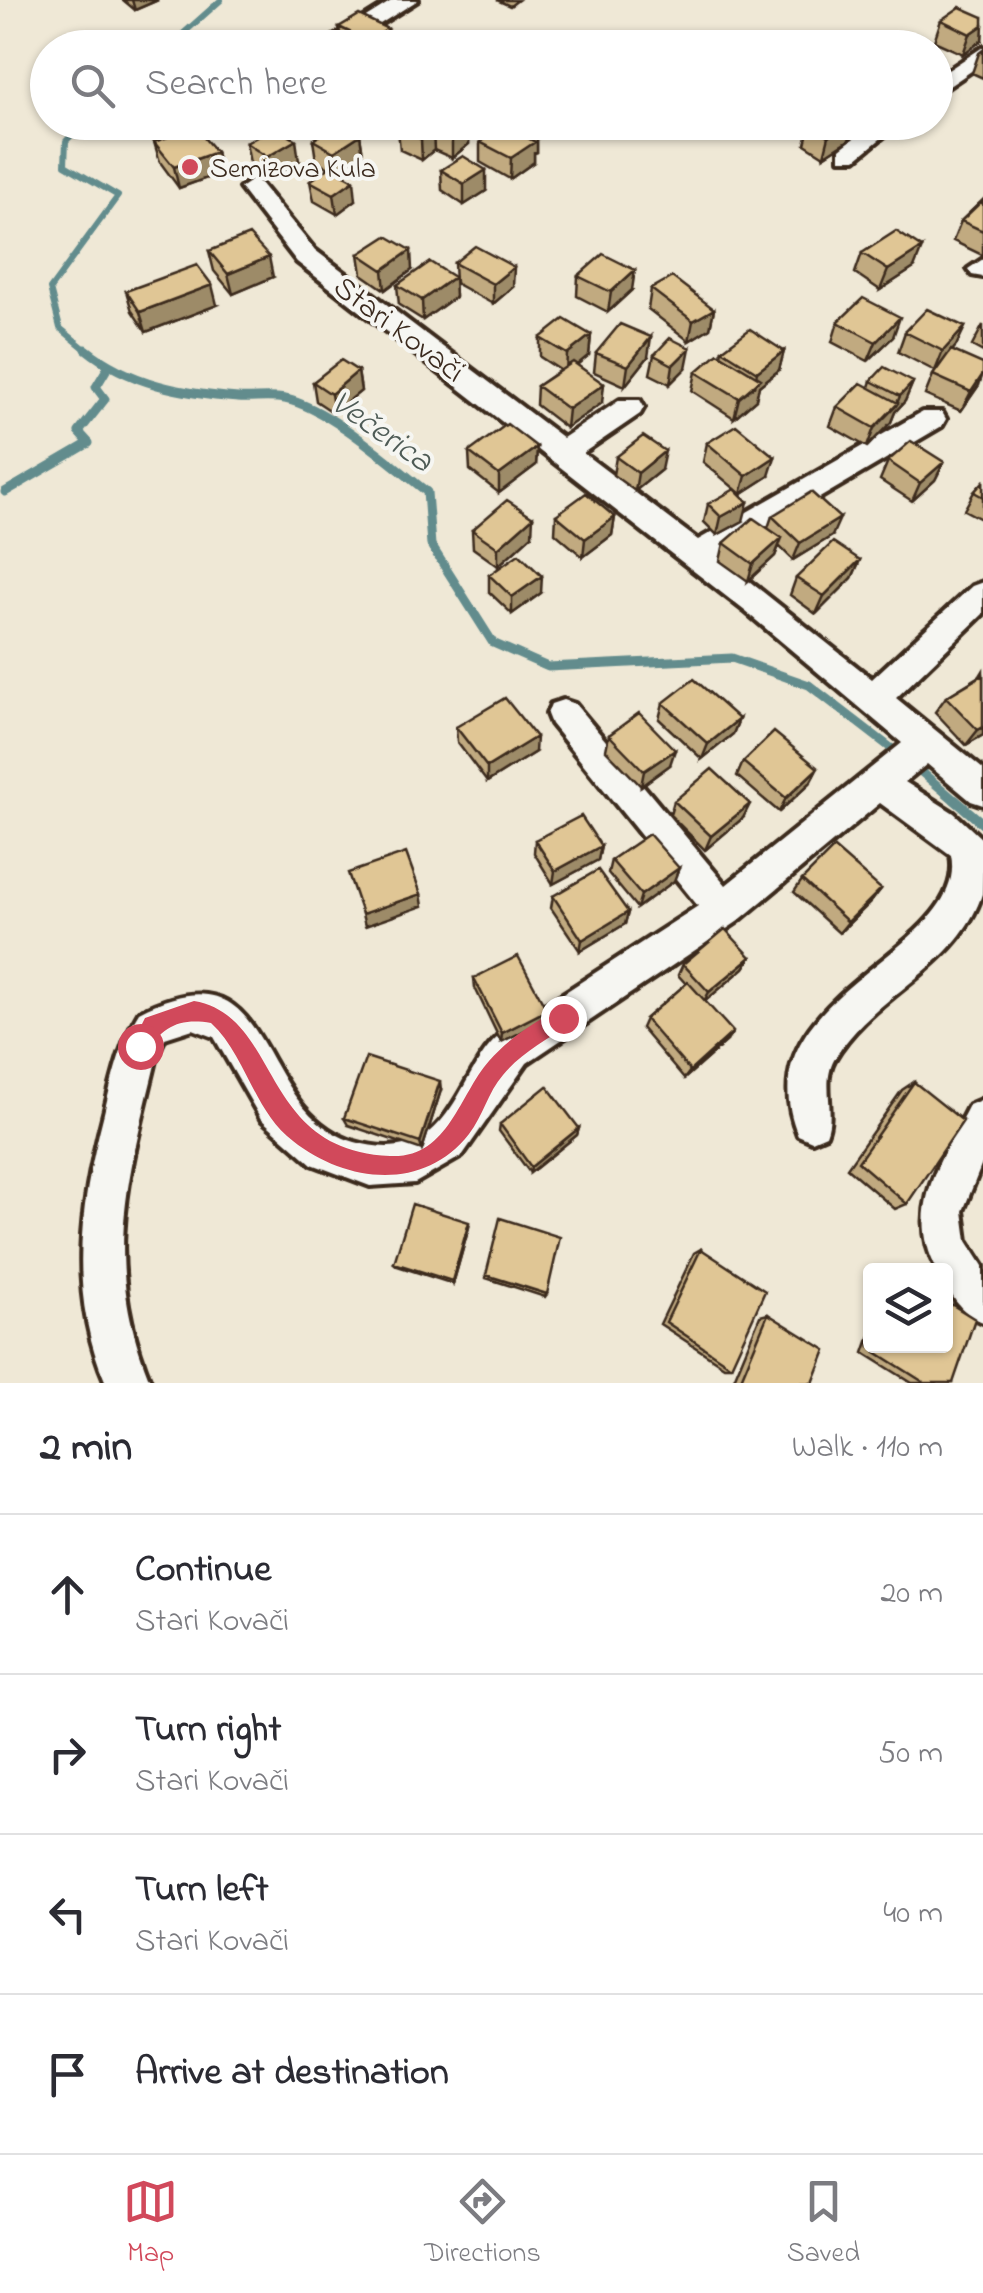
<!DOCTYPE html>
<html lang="en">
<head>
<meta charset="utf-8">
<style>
	:root { --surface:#fff; --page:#f2f2f3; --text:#2b2b33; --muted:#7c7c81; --line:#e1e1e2; --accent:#d1495b }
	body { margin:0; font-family:"Indie Flower",sans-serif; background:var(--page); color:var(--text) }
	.controls { position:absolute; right:30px; bottom:30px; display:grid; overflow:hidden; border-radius:10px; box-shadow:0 2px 8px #0004 }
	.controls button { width:90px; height:90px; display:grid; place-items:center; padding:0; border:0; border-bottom:2px solid var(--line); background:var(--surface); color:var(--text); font:50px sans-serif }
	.stop { position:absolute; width:30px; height:30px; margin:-22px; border:8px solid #d1495b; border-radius:50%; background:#fff }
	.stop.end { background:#d1495b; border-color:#fff; box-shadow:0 2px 10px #0008 }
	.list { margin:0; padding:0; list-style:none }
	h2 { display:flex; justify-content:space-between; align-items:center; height:130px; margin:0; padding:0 40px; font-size:42px }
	h2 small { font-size:32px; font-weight:400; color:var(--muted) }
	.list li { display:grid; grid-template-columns:65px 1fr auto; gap:30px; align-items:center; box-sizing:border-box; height:160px; padding:0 40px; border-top:2px solid var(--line) }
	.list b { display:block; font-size:38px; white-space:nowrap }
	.list p { margin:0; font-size:32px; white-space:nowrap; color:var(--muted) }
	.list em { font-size:32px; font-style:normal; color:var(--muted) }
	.icon { flex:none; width:55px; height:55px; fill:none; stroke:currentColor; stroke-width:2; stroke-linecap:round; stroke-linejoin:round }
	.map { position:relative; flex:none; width:983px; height:1383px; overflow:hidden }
	.search { position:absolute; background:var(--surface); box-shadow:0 2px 8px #0004; left:30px; right:30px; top:30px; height:110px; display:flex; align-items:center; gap:25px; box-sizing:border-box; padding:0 35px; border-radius:55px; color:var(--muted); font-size:38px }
	.sheet { height:770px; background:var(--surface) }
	nav { display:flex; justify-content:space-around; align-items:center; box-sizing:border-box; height:140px; border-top:2px solid var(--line); background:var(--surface); font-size:28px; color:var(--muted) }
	nav a { display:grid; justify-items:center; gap:5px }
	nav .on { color:var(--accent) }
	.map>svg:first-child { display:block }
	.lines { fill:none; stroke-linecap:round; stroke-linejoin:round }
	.stream-far2 { stroke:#628c8d; stroke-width:6 }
	.stream-far1 { stroke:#628c8d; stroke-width:9 }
	.stream { stroke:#628c8d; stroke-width:10 }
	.minor-casing { stroke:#3b2a1e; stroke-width:8 }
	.minor { fill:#f6f6f2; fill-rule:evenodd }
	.wall { fill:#c1aa80; stroke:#3b2a1e; stroke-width:2.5 }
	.shaded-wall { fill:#9d8b68; stroke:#3b2a1e; stroke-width:2.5 }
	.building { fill:#e0c695; stroke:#3b2a1e; stroke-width:2.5 }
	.route { fill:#d1495b }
	.poi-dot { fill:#d1495b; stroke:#f6f6f2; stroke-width:4 }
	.labels { text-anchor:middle; stroke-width:8; stroke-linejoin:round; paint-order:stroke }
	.far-poi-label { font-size:28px; fill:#3b2a1e; stroke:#f6f6f2; text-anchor:start }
	.street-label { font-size:32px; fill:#3b2a1e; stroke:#f6f6f2 }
	.water-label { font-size:35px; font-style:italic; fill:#4e5b56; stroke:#f6f6f2 }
</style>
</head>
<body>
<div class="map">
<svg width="983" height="1383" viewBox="0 0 983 1383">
	<rect width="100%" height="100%" fill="#efe8d6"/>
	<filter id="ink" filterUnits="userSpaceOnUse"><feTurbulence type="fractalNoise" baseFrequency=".01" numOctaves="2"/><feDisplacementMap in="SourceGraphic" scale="20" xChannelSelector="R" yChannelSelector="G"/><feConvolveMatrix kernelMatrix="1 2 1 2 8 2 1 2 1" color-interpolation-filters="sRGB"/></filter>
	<g filter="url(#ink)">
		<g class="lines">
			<path class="stream-far2" d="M 167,48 L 221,0
				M 85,122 L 66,141 L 65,165 L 118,196 L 50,289 L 60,328 L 89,352"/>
			<path class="stream-far1" d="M 86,349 C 129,384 184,394 238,398 C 253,399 270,396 285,399 C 329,408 391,464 427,492 L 431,545 L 493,643 L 548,667 L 732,658 L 809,685 L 900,755
				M 5,492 L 89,443 L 79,432 L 105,399 L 96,387 L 108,367
				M 912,764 L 958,803"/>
			<path class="stream" d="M 955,800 L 983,824"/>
			<defs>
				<path id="minor" d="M 393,0 L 418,0 L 342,48 L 316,48 Z
					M 983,47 L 983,63 L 936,95 L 936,78 Z
					M 875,122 L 901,122 L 856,159 L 840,159 L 840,149 Z
					M 252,180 L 260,183 L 315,250 L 563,438 L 620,400 L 640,400 L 644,407 L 640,414 L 583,453 L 698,540 L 922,412 L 942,412 L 946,419 L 942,426 L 719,557 L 872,679 L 972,586 L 983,582 L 983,614 L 896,698 L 983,769 L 983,805 L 971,801 L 927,764 L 905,782 L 954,813 L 983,840 C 983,856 983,878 982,894 C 958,969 871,995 834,1060 C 821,1084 836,1111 826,1135 L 812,1141 L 798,1135 C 739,992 970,953 951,855 L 880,803 L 737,922 L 527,1063 L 462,1156 L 415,1183 L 370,1186 L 312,1164 L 261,1119 L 214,1037 L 193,1029 L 165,1038 L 158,1052 C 129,1175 100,1260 151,1383 L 106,1383 C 67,1293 80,1205 104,1113 C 113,1077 120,1043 139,1012 C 280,940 249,1109 355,1142 C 372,1147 391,1149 408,1144 C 456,1129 465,1065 500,1035 C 519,1019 543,1007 564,993 C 609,964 653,935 698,906 L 551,724 L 547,714 L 551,704 L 563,700 L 575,704 L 726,885 L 902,743 L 745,611 L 297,262 L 240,188 Z
					M 983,259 L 983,277 L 972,275 L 968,269 Z
					M 983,1099 L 983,1161 L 963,1211 L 967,1241 L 983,1266 L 983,1322 C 961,1313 946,1294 946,1270 L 937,1270 C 905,1210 941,1160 969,1105 Z"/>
			</defs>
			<use href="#minor" class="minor-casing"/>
			<use href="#minor" class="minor"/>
		</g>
		<path class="wall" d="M 123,0 L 158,0 L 135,10 Z
			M 497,0 L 518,0 L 510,6 Z
			M 983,17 L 982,40 L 963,54 L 934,41 L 941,20 Z
			M 339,27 L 389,48 L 342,47 Z
			M 983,50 L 983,78 L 972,73 L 979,53 Z
			M 469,124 L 469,144 L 452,158 L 434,150 L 422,160 L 400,150 L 398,130 Z
			M 810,124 L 849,140 L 824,156 L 805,144 Z
			M 537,131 L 537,152 L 534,153 L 534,162 L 510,179 L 480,162 L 480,142 Z
			M 360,135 L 363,155 L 338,171 L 356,200 L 337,214 L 314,201 L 310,181 L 329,168 L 316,160 L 313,140 Z
			M 154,142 L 216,152 L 221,173 L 179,188 L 160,162 Z
			M 246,143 L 299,161 L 271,177 L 250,163 Z
			M 441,170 L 486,191 L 464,205 L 442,190 Z
			M 983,200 L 983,255 L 982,255 L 953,241 L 961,221 Z
			M 209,251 L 273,277 L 233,294 L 214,271 Z
			M 862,253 L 914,268 L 880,290 L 855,273 Z
			M 359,254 L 412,270 L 385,290 L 362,274 Z
			M 454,263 L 513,287 L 493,304 L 455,283 Z
			M 578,276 L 632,290 L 608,312 L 577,296 Z
			M 454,277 L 455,297 L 423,320 L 399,305 L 397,285 Z
			M 651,289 L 714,309 L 710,328 L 689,341 L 648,309 Z
			M 126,291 L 217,305 L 146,332 L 132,311 Z
			M 838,322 L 893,337 L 868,361 L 832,342 Z
			M 983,325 L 983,352 L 972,346 Z
			M 965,327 L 952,350 L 979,385 L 961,411 L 925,395 L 933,375 L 943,361 L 935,371 L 898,352 L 905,332 Z
			M 591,335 L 589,355 L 577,364 L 602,403 L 566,428 L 536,405 L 537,386 L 560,370 L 540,357 L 540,338 Z
			M 722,350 L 784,351 L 779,370 L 759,386 L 756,399 L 734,418 L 692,391 L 696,372 L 721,355 Z
			M 596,353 L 648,357 L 625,386 L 594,372 Z
			M 654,355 L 686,368 L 670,384 L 650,374 Z
			M 358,371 L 361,391 L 334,413 L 316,401 L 313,382 Z
			M 871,381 L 913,382 L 905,401 L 895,412 L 891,422 L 867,447 L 830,426 L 837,407 L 869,387 Z
			M 707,443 L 769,476 L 741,494 L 703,462 Z
			M 537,447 L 536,465 L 499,493 L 470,470 L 469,452 Z
			M 616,457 L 661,470 L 635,491 L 613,475 Z
			M 888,461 L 944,462 L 935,480 L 912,501 L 880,480 Z
			M 983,482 L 983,520 L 964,510 L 974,492 Z
			M 708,504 L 743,521 L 717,535 L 704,522 Z
			M 556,515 L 615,517 L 612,535 L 583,557 L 555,533 Z
			M 772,516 L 832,536 L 793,560 L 779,546 L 775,556 L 748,581 L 720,561 L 724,543 L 768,528 Z
			M 472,530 L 532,535 L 498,566 L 473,548 Z
			M 860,560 L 852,578 L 816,614 L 790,595 L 796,578 Z
			M 489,575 L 541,593 L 512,614 L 489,592 Z
			M 983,671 L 983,735 L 966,745 L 935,712 L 946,697 L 980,676 Z
			M 663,703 L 739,719 L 733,734 L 702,759 L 659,719 Z
			M 456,727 L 535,752 L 487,782 L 457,742 Z
			M 609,735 L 670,765 L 641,786 L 606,750 Z
			M 743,762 L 810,783 L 779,812 L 737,776 Z
			M 674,801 L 743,818 L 705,850 L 670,815 Z
			M 535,840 L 601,846 L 598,860 L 553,884 L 534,853 Z
			M 611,860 L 674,881 L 637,908 L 608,873 Z
			M 802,880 L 881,889 L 871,902 L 839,933 L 794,892 Z
			M 553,896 L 628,912 L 625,924 L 580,951 L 551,908 Z
			M 751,957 L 744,968 L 705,1001 L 727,1041 L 684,1079 L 641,1028 L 645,1019 L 686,984 L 678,975 L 683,964 Z
			M 474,978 L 547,1010 L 546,1020 L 501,1042 L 475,988 Z
			M 914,1082 L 907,1204 L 895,1209 L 847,1168 L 902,1090 Z
			M 441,1090 L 422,1150 L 348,1125 L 344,1118 Z
			M 500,1124 L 579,1128 L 577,1135 L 530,1173 L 499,1131 Z
			M 469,1227 L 453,1284 L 397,1266 L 394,1263 Z
			M 701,1249 L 731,1366 L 724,1366 L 660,1324 L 694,1253 Z
			M 486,1275 L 547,1294 L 545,1297 L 486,1278 Z
			M 768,1314 L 813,1383 L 735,1383 L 733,1381 L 760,1316 Z
			M 870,1336 L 870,1346 L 946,1346 L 953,1383 L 912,1383 L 864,1353 Z"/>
		<path class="shaded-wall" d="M 132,0 L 158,0 L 135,10 Z
			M 983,25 L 982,40 L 963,54 L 970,34 Z
			M 388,29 L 389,48 L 369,48 L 368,41 Z
			M 851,122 L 854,122 L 849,140 L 824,156 L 829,136 Z
			M 469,124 L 469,144 L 452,158 L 452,138 Z
			M 433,130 L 434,150 L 422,160 L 421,139 Z
			M 537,131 L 537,152 L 534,153 L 534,162 L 510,179 L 511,158 L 528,138 Z
			M 360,135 L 363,155 L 337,172 L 334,152 Z
			M 296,140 L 299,161 L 271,177 L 267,157 Z
			M 216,152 L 221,173 L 179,188 L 174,167 Z
			M 486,170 L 486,191 L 464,205 L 464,184 Z
			M 354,180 L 356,200 L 337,214 L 334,194 Z
			M 922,248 L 914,268 L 880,290 L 888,270 Z
			M 411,250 L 412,270 L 385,290 L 383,270 Z
			M 269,257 L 273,277 L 233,294 L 228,274 Z
			M 514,267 L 513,287 L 493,304 L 493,284 Z
			M 635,270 L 632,290 L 608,312 L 611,292 Z
			M 454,277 L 455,297 L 423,320 L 422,300 Z
			M 212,285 L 217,305 L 146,332 L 140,312 Z
			M 714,309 L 710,328 L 689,341 L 693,321 Z
			M 900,317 L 893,337 L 868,361 L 876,342 Z
			M 965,327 L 956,346 L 935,371 L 943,351 Z
			M 591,335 L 589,355 L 566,374 L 567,354 Z
			M 651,337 L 648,357 L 625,386 L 628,366 Z
			M 690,348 L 686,368 L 670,384 L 673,365 Z
			M 784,351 L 779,370 L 759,386 L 756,399 L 734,418 L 739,398 L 754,386 L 757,372 Z
			M 358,371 L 361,391 L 334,413 L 331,394 Z
			M 983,374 L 979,385 L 961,411 L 971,392 Z
			M 913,382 L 905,401 L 895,412 L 891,422 L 867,447 L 874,428 L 896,406 L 900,396 Z
			M 604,384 L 602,403 L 566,428 L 568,409 Z
			M 537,447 L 536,465 L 499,493 L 499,475 Z
			M 665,451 L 661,470 L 635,491 L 638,473 Z
			M 775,457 L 769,476 L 741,494 L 746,476 Z
			M 944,462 L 935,480 L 912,501 L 920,483 Z
			M 748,502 L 743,521 L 717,535 L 721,517 Z
			M 533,517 L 532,535 L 498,566 L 498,548 Z
			M 615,517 L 612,535 L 583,557 L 585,539 Z
			M 840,518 L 832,536 L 793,560 L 800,543 Z
			M 782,538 L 775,556 L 748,581 L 753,564 Z
			M 860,560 L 852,578 L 816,614 L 824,596 Z
			M 542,576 L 541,593 L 512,614 L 512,597 Z
			M 739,719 L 733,734 L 702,759 L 708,744 Z
			M 983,727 L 983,735 L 966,745 L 978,730 Z
			M 536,737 L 535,752 L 487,782 L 487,767 Z
			M 675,750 L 670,765 L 641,786 L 644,771 Z
			M 818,768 L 810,783 L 779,812 L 786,798 Z
			M 750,804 L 743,818 L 705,850 L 711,836 Z
			M 601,846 L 598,860 L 553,884 L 555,871 Z
			M 679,868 L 674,881 L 637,908 L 641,895 Z
			M 881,889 L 871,902 L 839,933 L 848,922 Z
			M 421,894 L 423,906 L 365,926 L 362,914 Z
			M 628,912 L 625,924 L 580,951 L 582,940 Z
			M 751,957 L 744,968 L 703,1003 L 709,992 Z
			M 547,1010 L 546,1020 L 501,1042 L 502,1033 Z
			M 733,1032 L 727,1041 L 684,1079 L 690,1071 Z
			M 440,1081 L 441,1090 L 422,1150 L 420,1143 Z
			M 579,1128 L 577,1135 L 530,1173 L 531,1167 Z
			M 469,1222 L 469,1227 L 453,1284 L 452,1281 Z"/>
		<path class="building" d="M 960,7 L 983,17 L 983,25 L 970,34 L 941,20 Z
			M 359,15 L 388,29 L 368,41 L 339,27 Z
			M 407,122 L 466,122 L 469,124 L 452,138 L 433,130 L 421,139 L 398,130 Z
			M 509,122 L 520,122 L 537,131 L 528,138 L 535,142 L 511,158 L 480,142 Z
			M 812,122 L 851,122 L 829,136 L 810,124 Z
			M 339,123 L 360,135 L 334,152 L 313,140 Z
			M 195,127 L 216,152 L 174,167 L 154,142 Z
			M 275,127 L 296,140 L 267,157 L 246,143 Z
			M 463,156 L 486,170 L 464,184 L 441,170 Z
			M 330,167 L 354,180 L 334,194 L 310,181 Z
			M 983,200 L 983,231 L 961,221 Z
			M 896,231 L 922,248 L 888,270 L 862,253 Z
			M 249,235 L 269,257 L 228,274 L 209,251 Z
			M 387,236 L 411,250 L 383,270 L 359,254 Z
			M 475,246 L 514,267 L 493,284 L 454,263 Z
			M 603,254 L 635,270 L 611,292 L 578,276 Z
			M 430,262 L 454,277 L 422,300 L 397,285 Z
			M 197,265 L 212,285 L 140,312 L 126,291 Z
			M 672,277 L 714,309 L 693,321 L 651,289 Z
			M 863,298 L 900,317 L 876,342 L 838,322 Z
			M 927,309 L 965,327 L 943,351 L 905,332 Z
			M 564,319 L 591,335 L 567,354 L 540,338 Z
			M 620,324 L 651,337 L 628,366 L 596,353 Z
			M 750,329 L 784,351 L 757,372 L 722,350 Z
			M 670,338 L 690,348 L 673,365 L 654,355 Z
			M 951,350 L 983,364 L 983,374 L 971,392 L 933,375 Z
			M 718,353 L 761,379 L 739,398 L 696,372 Z
			M 341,360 L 358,371 L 331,394 L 313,382 Z
			M 573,362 L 604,384 L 568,409 L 537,386 Z
			M 884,367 L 913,382 L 900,396 L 871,381 Z
			M 861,383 L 898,403 L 874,428 L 837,407 Z
			M 507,424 L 537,447 L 499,475 L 469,452 Z
			M 736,425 L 775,457 L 746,476 L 707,443 Z
			M 643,436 L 665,451 L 638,473 L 616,457 Z
			M 911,441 L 944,462 L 920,483 L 888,461 Z
			M 983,482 L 983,497 L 974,492 Z
			M 735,489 L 748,502 L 721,517 L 708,504 Z
			M 811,492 L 840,518 L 800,543 L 772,516 Z
			M 586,493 L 615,517 L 585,539 L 556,515 Z
			M 507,500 L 533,517 L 498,548 L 472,530 Z
			M 753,518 L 782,538 L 753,564 L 724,543 Z
			M 833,542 L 860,560 L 824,596 L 796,578 Z
			M 519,554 L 542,576 L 512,597 L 489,575 Z
			M 983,675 L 983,727 L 978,730 L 946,697 Z
			M 694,679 L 739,719 L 708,744 L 663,703 Z
			M 505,698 L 536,737 L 487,767 L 456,727 Z
			M 639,713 L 675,750 L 644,771 L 609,735 Z
			M 774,732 L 818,768 L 786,798 L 743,762 Z
			M 712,769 L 750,804 L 711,836 L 674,801 Z
			M 581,816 L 601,846 L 555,871 L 535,840 Z
			M 649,834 L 679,868 L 641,895 L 611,860 Z
			M 834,848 L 881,889 L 848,922 L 802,880 Z
			M 406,853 L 421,894 L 362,914 L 348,873 Z
			M 598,870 L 628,912 L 582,940 L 553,896 Z
			M 725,929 L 751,957 L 709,992 L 683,964 Z
			M 518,956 L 547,1010 L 502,1033 L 474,978 Z
			M 688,982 L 733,1032 L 690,1071 L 645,1019 Z
			M 366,1057 L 440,1081 L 420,1143 L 344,1118 Z
			M 914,1082 L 963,1121 L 907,1204 L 858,1162 Z
			M 547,1086 L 579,1128 L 531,1167 L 500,1124 Z
			M 412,1204 L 469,1222 L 452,1281 L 394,1263 Z
			M 500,1218 L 560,1237 L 547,1294 L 486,1275 Z
			M 701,1249 L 765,1291 L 731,1366 L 666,1322 Z
			M 946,1301 L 975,1319 L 953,1383 L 925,1383 L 876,1352 L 878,1346 L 946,1346 Z
			M 768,1314 L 826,1350 L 813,1383 L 743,1383 L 740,1381 Z"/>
	</g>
	<path class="route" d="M 194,1001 C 282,1016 258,1151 390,1156 C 448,1159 459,1095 489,1061 C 508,1039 536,1020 563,1008 L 572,1018 L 569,1025 C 546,1040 521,1053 503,1075 C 488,1092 483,1116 469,1134 C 424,1192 346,1183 293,1141 C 254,1112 246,1055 211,1023 C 180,1018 162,1026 147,1053 L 133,1053 L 131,1046 L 145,1018 Z"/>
	<circle class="poi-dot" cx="190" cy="167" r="10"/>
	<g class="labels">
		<g class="far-poi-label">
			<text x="210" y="177">Semizova Kula</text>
		</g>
		<g class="street-label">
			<text transform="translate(400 328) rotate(37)" y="11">Stari Kovači</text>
		</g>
		<g class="water-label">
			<text transform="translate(383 430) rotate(35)" y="12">Večerica</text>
		</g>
	</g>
</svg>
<div class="controls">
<button><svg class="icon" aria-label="layers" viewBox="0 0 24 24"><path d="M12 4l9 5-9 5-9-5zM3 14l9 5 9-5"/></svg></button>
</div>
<div class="stop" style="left:140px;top:1046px"></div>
<div class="stop end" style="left:563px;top:1018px"></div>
<div class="search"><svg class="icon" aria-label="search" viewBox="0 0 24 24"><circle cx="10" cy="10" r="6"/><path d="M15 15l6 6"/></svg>Search here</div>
</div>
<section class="sheet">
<h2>2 min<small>Walk · 110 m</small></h2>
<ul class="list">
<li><svg class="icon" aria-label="ahead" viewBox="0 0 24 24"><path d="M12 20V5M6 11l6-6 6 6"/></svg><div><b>Continue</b><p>Stari Kovači</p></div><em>20 m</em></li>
<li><svg class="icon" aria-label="right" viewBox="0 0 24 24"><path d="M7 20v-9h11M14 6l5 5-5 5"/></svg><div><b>Turn right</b><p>Stari Kovači</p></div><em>50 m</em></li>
<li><svg class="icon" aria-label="left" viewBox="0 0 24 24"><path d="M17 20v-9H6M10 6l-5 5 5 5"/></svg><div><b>Turn left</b><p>Stari Kovači</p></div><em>40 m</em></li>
<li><svg class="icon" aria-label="arrive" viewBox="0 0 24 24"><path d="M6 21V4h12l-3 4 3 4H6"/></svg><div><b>Arrive at destination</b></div></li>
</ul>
</section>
<nav>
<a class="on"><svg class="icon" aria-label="map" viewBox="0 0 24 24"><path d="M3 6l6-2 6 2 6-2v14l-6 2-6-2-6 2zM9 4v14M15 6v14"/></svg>Map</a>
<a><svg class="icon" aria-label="directions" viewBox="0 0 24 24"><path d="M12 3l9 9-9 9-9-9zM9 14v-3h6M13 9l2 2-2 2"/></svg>Directions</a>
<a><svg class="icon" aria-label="saved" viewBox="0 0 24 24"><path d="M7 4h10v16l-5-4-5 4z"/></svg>Saved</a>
</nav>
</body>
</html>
